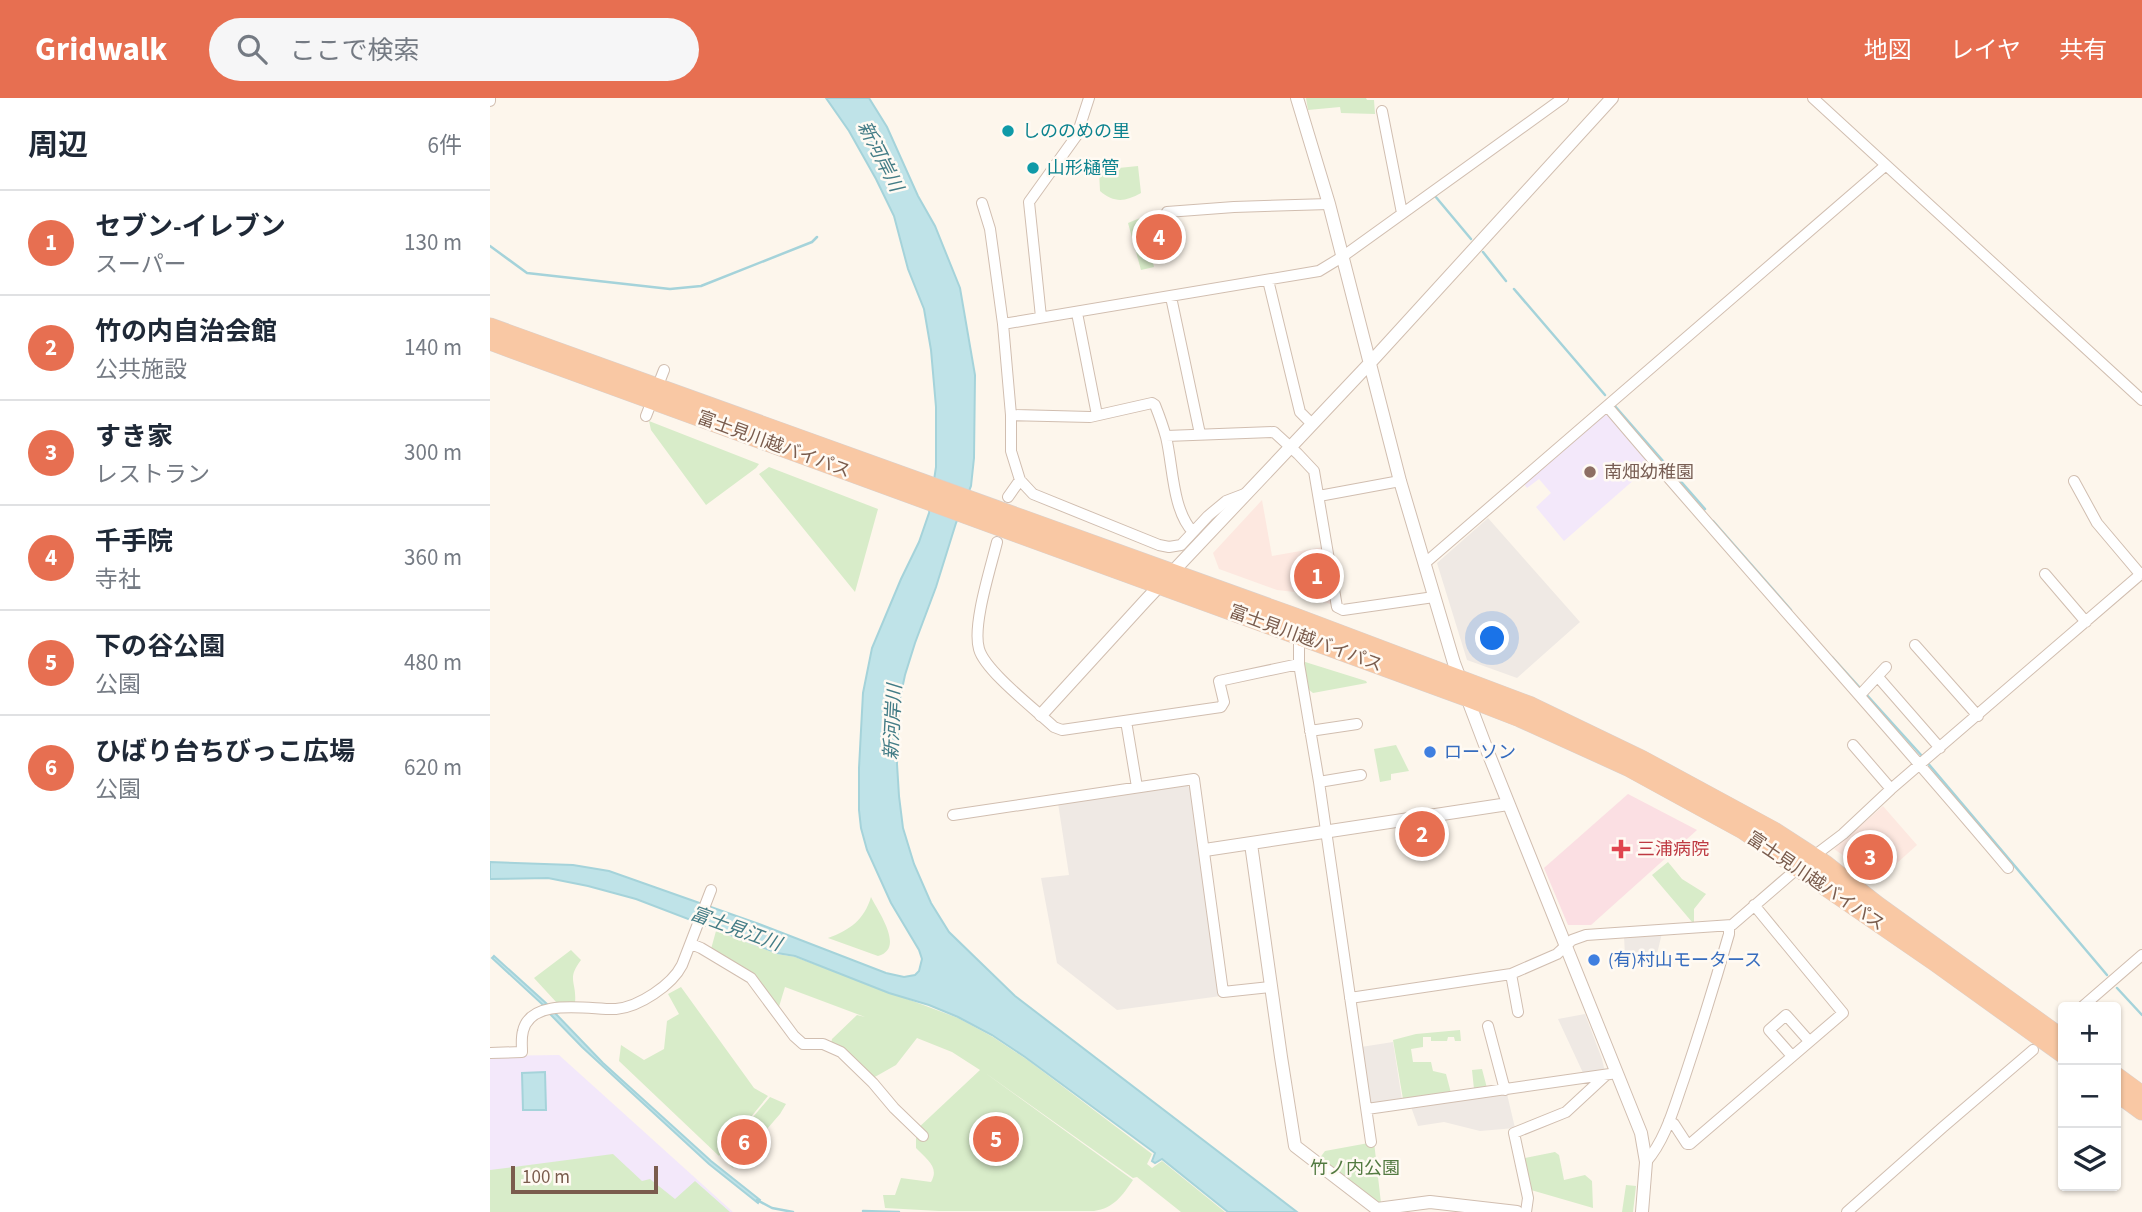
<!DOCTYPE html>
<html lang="ja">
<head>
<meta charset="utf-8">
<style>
	:root { --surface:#fff; --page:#f6f6f7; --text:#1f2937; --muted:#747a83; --line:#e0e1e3; --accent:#e76f51 }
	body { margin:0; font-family:"Source Sans 3","Noto Sans JP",sans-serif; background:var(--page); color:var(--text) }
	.controls { position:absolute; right:21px; bottom:21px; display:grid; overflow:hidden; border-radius:7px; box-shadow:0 2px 5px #0004 }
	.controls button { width:63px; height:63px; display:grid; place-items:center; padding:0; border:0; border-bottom:2px solid var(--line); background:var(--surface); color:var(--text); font:35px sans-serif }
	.scale { position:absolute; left:21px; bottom:18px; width:147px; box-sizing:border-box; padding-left:7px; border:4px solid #7a5c4d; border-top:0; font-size:19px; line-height:24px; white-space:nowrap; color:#7a5c4d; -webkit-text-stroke:5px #fffaf3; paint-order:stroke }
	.you { position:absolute; left:1003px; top:541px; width:24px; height:24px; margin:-18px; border:5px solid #fff; border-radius:50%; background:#1a73e8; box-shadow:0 0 0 10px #1a73e833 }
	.badge { display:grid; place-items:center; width:46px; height:46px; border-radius:50%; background:var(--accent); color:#fff; font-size:23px; font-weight:700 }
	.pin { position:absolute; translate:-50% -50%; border:4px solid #fff; box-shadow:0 2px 7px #0006 }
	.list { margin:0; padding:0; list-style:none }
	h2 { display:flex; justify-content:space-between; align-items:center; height:91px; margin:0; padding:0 28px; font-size:30px }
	h2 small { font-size:23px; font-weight:400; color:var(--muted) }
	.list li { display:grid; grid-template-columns:46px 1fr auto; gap:21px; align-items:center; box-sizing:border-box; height:105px; padding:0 28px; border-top:2px solid var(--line) }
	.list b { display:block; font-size:26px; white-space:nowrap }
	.list p { margin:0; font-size:23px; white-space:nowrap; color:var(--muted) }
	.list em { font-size:23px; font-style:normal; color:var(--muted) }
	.icon { flex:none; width:38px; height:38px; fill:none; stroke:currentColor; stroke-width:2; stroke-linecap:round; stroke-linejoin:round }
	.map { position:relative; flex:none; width:1652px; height:1114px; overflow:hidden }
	header { display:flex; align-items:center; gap:42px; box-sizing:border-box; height:98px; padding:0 35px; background:var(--accent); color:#fff }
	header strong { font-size:33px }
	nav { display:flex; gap:38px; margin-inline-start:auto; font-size:24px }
	.search { width:490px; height:63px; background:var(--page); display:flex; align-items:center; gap:18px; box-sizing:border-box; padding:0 24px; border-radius:38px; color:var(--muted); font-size:26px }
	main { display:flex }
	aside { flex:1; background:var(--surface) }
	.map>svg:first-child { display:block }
	.commercial { fill:#fde8e0 }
	.industrial { fill:#efe9e4 }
	.education { fill:#f3e8fa }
	.medical { fill:#fbdfe3 }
	.green { fill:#d8ecc9 }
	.water { fill:#bfe3e8; stroke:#a5d3da; stroke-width:2 }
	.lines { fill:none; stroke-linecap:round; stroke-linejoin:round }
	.stream { stroke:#a5d3da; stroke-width:2.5 }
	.minor-casing { stroke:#d1beb0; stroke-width:12 }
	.tertiary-casing { stroke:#d1beb0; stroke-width:14 }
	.trunk-casing { stroke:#dad1cd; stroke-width:19 }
	.minor { stroke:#fff; stroke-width:10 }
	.tertiary { stroke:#fff; stroke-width:12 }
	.trunk { stroke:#f9c8a4; stroke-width:18 }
	.culture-dot { fill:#0f9aa8; stroke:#fffaf3; stroke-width:2.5 }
	.education-dot { fill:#8d6e63; stroke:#fffaf3; stroke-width:2.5 }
	.shop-dot { fill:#3f7fe0; stroke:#fffaf3; stroke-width:2.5 }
	.health-dot { fill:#e0444e; stroke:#fffaf3; stroke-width:2.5 }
	.labels { text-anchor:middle; stroke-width:5; stroke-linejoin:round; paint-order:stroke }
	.culture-label { font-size:18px; fill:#0d838f; stroke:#fffaf3; text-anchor:start }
	.street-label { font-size:18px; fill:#7a5c4d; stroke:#fffaf3 }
	.education-label { font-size:18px; fill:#785e54; stroke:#fffaf3; text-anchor:start }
	.shop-label { font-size:18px; fill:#366cbe; stroke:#fffaf3; text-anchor:start }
	.health-label { font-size:18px; fill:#be3a42; stroke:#fffaf3; text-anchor:start }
	.park-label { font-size:18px; fill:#537a41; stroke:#fffaf3 }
	.water-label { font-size:19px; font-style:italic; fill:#437c86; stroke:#fffaf3 }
</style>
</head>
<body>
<header>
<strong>Gridwalk</strong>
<div class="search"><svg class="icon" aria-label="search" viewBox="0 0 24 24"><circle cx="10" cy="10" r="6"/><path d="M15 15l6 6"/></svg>ここで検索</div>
<nav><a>地図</a><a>レイヤ</a><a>共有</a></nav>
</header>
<main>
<aside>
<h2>周辺<small>6件</small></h2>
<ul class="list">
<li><span class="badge">1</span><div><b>セブン-イレブン</b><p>スーパー</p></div><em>130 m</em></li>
<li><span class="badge">2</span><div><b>竹の内自治会館</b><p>公共施設</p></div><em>140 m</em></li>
<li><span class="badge">3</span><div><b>すき家</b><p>レストラン</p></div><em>300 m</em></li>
<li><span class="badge">4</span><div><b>千手院</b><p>寺社</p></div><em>360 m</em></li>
<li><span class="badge">5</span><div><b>下の谷公園</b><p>公園</p></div><em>480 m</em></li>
<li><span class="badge">6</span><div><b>ひばり台ちびっこ広場</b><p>公園</p></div><em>620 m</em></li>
</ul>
</aside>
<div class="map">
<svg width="1652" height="1114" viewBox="0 0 1652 1114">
	<rect width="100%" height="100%" fill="#fdf6ec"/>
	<path class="commercial" d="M 772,402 L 782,458 L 833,449 L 843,507 L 805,494 L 787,492 L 729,471 L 723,455 Z
		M 1393,708 L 1427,747 L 1406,766 L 1398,758 L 1380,776 L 1344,751 Z"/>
	<path class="industrial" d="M 998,420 L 1090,524 L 1027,580 L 977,562 L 947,465 Z
		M 697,686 L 701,693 L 731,898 L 627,912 L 567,865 L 551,780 L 579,777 L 568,705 Z
		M 1172,835 L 1167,856 L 1135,858 L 1134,838 Z
		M 1095,916 L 1112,961 L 1115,974 L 1094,977 L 1068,921 Z
		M 903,944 L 912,1002 L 881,1007 L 871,949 Z
		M 1017,996 L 1025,1030 L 990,1033 L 954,1024 L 928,1028 L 921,1009 Z"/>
	<path class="education" d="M 1114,316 L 1117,316 L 1161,367 L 1074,443 L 1046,409 L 1061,395 L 1049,381 L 1037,390 L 1034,386 Z
		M 69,957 L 243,1114 L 0,1114 L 0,958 Z"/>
	<path class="medical" d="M 1138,696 L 1207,732 L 1101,827 L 1078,827 L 1054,770 Z"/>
	<path class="green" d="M 816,0 L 876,0 L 877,2 L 884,2 L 885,16 L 851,15 L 850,9 L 818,12 Z
		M 648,68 L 651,95 C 635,104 624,105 610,93 L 609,72 Z
		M 673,117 L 674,124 L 655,127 L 664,169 L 651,172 L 638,125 L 650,120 Z
		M 159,323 L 269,366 L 266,370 L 216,407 L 161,332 Z
		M 279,369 L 388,411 L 365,494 L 269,376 Z
		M 812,563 L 876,583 L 877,585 L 823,595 L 818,591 Z
		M 906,647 L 919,673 L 901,676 L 901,682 L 890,684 L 884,651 Z
		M 1178,764 L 1192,781 L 1216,796 L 1204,811 L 1204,824 L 1202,824 L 1162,777 Z
		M 381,799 C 389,815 415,851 388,858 L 338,840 C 360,832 374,822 381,799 Z
		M 226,833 L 287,856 L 305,859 L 468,920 L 503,939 L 539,963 L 662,1056 L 657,1066 L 662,1070 L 672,1063 L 735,1114 L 691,1114 L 647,1079 L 643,1080 L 494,974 L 643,1082 C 632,1098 624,1110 604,1113 L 449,1113 L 395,1110 L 393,1097 L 405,1097 L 411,1080 L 441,1084 C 450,1069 436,1061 426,1050 L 426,1032 L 490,972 L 462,954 L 427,940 L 406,967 L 383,980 L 341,945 L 342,941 L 367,917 L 375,919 L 295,889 L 288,912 L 266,880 L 221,851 Z
		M 81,852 L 91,862 C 76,882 87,883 85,905 L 67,905 L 44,880 Z
		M 191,889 L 264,990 L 278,998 L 229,1058 L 129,963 L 131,947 L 154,962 L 174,951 L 177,923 L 189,916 L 178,896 Z
		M 970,932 L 971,943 L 965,943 L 964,939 L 958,939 L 957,943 L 941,943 L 941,939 L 933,939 L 933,949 L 921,951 L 923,964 L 941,964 L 943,973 L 956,976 L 961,995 L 913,1001 L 903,942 L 926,936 Z
		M 992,971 L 997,990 L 984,991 L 982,972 Z
		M 280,999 L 296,1006 L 290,1016 L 243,1070 L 230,1058 Z
		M 884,1044 L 891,1105 L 878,1107 L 826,1065 L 835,1053 Z
		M 1065,1054 L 1069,1057 L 1074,1082 L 1095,1077 L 1102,1083 L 1103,1110 L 1041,1092 L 1034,1062 L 1035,1060 Z
		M 123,1056 L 152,1083 L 160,1081 L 185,1101 L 205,1083 L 240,1114 L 0,1114 L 0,1072 Z
		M 1136,1087 L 1146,1088 L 1143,1114 L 1132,1114 Z"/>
	<path class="water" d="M 336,0 L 379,0 L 397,29 L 428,98 L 445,128 L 470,190 L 485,277 L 484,360 L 481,388 L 466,425 L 446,489 L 425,545 L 415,577 L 409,605 L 407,666 L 409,698 L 413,730 L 424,766 L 441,805 L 459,834 L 525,898 L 807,1114 L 738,1114 L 672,1061 L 665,1065 L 662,1063 L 665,1055 L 535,959 L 502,937 L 468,919 L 439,907 L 399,895 L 305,858 L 287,855 L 146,801 L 98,788 L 58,780 L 0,781 L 0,764 L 83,767 L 119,773 L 269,826 L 396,875 L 414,879 L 425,877 L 429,873 L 432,861 L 429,852 L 401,805 L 377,752 L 371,730 L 369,712 L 369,670 L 373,595 L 382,550 L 411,481 L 429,444 L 439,415 L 446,369 L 446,309 L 441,252 L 434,211 L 418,171 L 404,118 L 386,81 L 359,33 Z
		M 4,858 L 57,906 L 53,907 L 2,860 Z
		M 59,915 L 65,915 L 113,965 L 221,1063 L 270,1102 L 268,1105 L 219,1066 L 92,949 Z
		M 55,974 L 56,1012 L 33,1012 L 32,975 Z"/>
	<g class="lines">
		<path class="stream" d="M 945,98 L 981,141
			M 0,148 L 37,175 L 180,191 L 211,188 L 322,144 L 327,139
			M 993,154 L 1016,183
			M 1024,191 L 1115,297
			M 1124,307 L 1215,411
			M 1223,423 L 1301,512
			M 1342,559 L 1371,591
			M 1375,595 L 1432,658
			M 1436,663 L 1617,877
			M 1627,890 L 1652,917
			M 267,1102 L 282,1110 L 303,1114
			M 373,1113 L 409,1114"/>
		<defs>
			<path id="minor" d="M 1323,0 L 1652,302
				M 0,3 L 0,0
				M 892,13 L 912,115
				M 492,105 L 500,131 L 513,226 L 521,317 L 521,353 L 530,382 L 543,396 L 669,447 L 679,449 L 691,447 L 718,418 L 736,403 L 757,395
				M 677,114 L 744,109 L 839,106
				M 778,182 L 810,314 L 822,326
				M 681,199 L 710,336
				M 587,215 L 607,317
				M 551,219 L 539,104 L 587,37 L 599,0
				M 513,226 L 829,173 L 852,159 L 1073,0
				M 1117,308 C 1249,464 1387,614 1518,770
				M 521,317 L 600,319 L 662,305 L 665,307 C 669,317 673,328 676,339 C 683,367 682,412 703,434
				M 156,318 L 174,272
				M 676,338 L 784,334 L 808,356 L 824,373 L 847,509 L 853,512 L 944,499
				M 1584,383 L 1607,425 L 1650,476
				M 829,398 L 910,383
				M 518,399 L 530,382
				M 507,444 C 501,469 482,527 489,551 C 495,573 546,612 564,629 L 572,632 L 731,609 L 734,604 L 729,583 L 809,566
				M 934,466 L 1396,67
				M 1555,476 L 1596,524
				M 809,538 L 809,566 L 829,684 L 881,1044
				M 1425,547 L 1488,618
				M 1388,579 L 1450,650
				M 1370,597 L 1396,569
				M 636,623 L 647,689
				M 820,633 L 867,626
				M 1363,647 L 1401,691
				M 829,684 L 871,677
				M 463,717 L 704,681 L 733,894 L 780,889
				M 201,846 L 211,850 L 261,880 L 304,938 L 313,946 L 333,946 L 351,954 L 383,985 L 404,1010 L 433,1038
				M 1021,876 L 1028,914
				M 860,900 L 1021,876 L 1067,856 L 1082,842 L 1096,837 L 1242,827 L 1308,770 L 1353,736 L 1401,691 L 1652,475
				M 1592,909 L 1652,857
				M 998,928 L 1015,992
				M 0,955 L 32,954 C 32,947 31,940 33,933 C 41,898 101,912 126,911 C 149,909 182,887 192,867 L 221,792
				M 1302,958 L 1279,932 L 1296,917 L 1319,943
				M 877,1011 L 1127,975
				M 1179,1023 L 1184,1026 L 1197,1046 L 1200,1046 L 1353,915 L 1264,807
				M 1156,1064 C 1176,1041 1184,1009 1194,981 C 1210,933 1225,885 1239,836 L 1239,828
				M 1036,1114 L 1038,1100 L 1024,1035 L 1076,1014 L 1116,977
				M 1357,1114 L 1453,1029 L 1543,952"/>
			<path id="tertiary" d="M 807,0 L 839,106 L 910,383 L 964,565 L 997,652 L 1151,1035 L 1156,1064 L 1152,1114
				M 551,617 L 656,502 L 879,266 L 1122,0
				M 761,746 L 791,959 L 805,1048 L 887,1111 L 940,1104 L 1027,1114
				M 715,752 L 1018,706"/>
			<path id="trunk" d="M 0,229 L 805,519 L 1041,608 L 1151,661 L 1284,733 L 1335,766 L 1387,807 L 1573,941
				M 0,243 L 976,599 L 1030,620 L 1138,669 L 1253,732 L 1445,864 L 1573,956
				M 1626,978 L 1652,997
				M 1626,994 L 1652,1013"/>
		</defs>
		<use href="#minor" class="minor-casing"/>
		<use href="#tertiary" class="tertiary-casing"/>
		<use href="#trunk" class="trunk-casing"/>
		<use href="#minor" class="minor"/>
		<use href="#tertiary" class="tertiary"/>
		<use href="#trunk" class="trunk"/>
	</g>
	<g class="culture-dot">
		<circle cx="518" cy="33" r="7"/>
		<circle cx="543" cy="70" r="7"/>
	</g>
	<circle class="education-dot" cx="1100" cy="374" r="7"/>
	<g class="shop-dot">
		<circle cx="940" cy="654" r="7"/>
		<circle cx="1104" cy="862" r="7"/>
	</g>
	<path class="health-dot" d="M1127.5 740.5h7v7h7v7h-7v7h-7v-7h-7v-7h7z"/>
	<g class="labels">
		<g class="culture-label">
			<text x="532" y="39">しののめの里</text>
			<text x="557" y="76">山形樋管</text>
		</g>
		<g class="street-label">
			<text transform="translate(284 346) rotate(20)" y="6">富士見川越バイパス</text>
			<text transform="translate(816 540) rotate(20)" y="6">富士見川越バイパス</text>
			<text transform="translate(1326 783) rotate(34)" y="6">富士見川越バイパス</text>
		</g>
		<g class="education-label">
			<text x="1114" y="380">南畑幼稚園</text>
		</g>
		<g class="shop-label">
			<text x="954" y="660">ローソン</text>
			<text x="1118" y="868">(有)村山モータース</text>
		</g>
		<g class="health-label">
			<text x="1147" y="757">三浦病院</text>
		</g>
		<g class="park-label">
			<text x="865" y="1076">竹ノ内公園</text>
		</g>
		<g class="water-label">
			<text transform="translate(391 58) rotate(63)" y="7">新河岸川</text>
			<text transform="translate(402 624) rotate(-87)" y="7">新河岸川</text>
			<text transform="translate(246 830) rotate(20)" y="7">富士見江川</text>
		</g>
	</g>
</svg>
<div class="controls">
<button>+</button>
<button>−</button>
<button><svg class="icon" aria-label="layers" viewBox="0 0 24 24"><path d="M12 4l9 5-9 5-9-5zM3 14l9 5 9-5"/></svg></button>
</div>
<div class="scale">100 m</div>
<div class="you"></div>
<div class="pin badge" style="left:827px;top:478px">1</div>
<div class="pin badge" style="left:932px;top:736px">2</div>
<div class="pin badge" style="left:1380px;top:759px">3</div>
<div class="pin badge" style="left:669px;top:139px">4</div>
<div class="pin badge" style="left:506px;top:1041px">5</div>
<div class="pin badge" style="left:254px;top:1044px">6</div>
</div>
</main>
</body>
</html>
